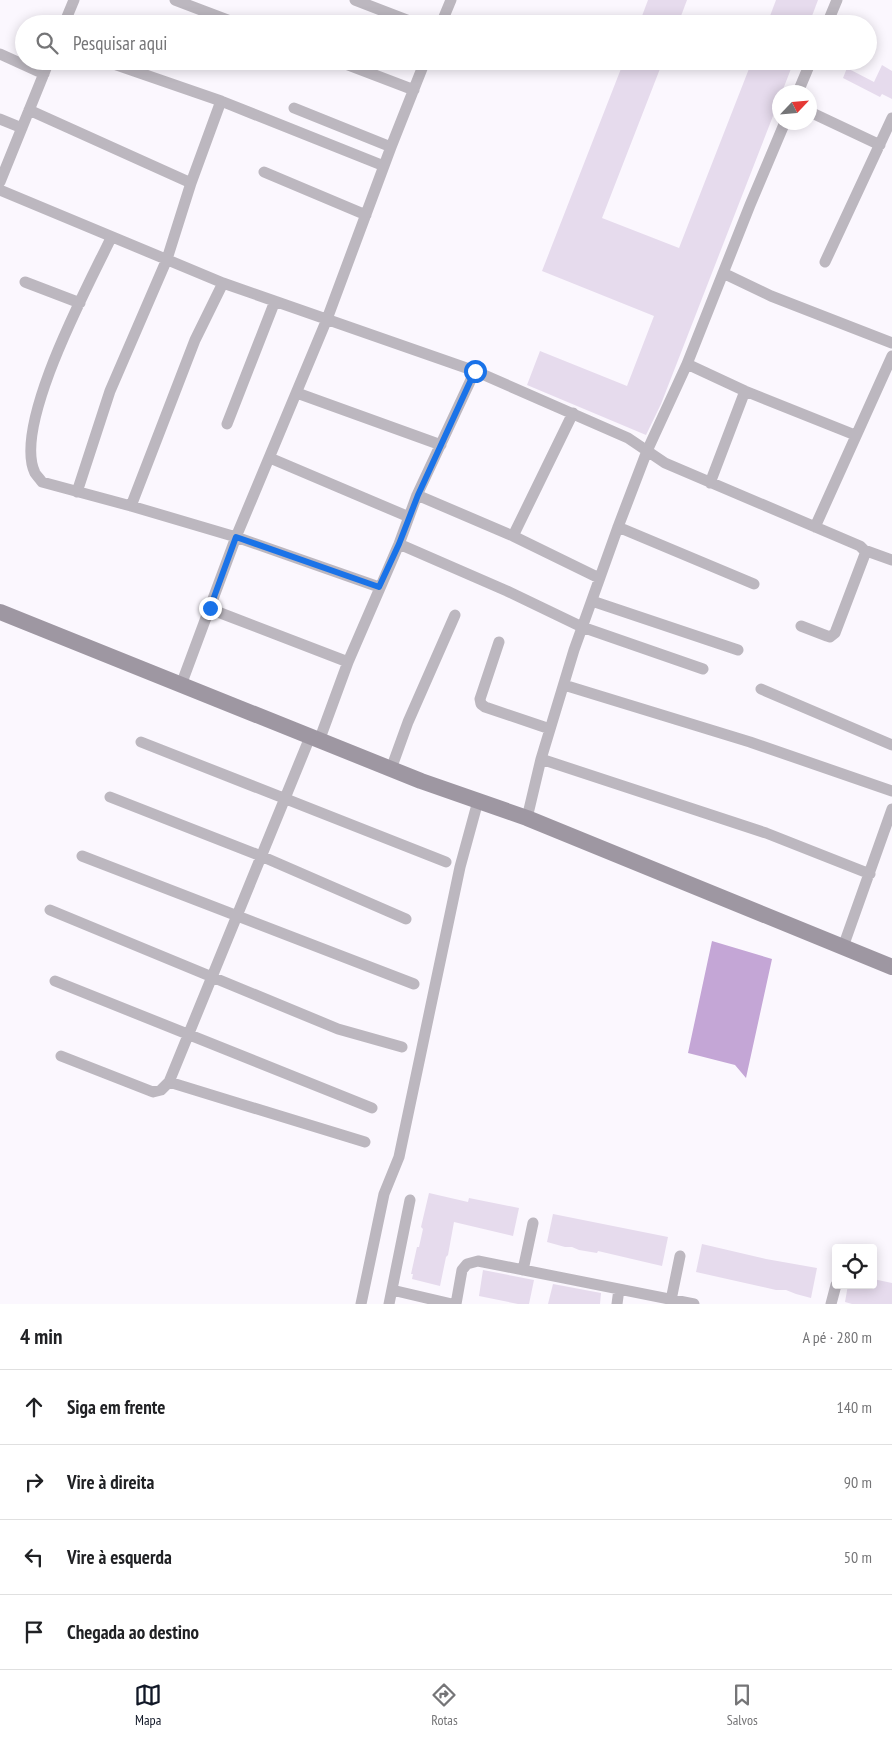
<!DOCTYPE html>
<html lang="pt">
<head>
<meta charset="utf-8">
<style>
	:root { --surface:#fff; --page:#f6f6f6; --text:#202124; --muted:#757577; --line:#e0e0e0; --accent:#111827 }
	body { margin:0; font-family:"PT Sans Narrow",sans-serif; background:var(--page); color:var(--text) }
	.controls { position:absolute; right:15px; bottom:15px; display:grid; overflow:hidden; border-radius:5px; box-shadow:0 2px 12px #0003 }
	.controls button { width:45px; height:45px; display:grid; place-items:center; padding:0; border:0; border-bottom:1px solid var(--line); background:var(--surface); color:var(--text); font:25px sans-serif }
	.compass { position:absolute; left:772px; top:85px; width:45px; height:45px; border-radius:50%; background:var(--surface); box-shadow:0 2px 12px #0003; rotate:64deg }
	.stop { position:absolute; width:15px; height:15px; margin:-11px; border:4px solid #1a73e8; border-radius:50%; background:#fff }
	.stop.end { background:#1a73e8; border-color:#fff; box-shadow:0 1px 5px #0008 }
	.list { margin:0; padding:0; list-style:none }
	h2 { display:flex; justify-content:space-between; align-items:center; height:65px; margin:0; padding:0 20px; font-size:21px }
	h2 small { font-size:16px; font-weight:400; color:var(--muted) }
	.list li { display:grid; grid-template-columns:32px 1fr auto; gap:15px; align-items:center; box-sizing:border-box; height:75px; padding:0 20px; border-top:1px solid var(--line) }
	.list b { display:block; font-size:19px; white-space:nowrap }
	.list em { font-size:16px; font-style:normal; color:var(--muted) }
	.icon { flex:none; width:28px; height:28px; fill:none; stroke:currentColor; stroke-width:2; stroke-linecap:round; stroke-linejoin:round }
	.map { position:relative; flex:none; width:892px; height:1304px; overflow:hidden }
	.search { position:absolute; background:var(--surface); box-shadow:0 2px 12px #0003; left:15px; right:15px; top:15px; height:55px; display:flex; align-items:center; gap:12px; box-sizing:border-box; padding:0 18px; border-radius:28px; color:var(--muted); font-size:19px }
	.sheet { height:365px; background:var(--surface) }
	nav { display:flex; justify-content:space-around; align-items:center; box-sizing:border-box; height:70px; border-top:1px solid var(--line); background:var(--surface); font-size:14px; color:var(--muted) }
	nav a { display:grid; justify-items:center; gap:2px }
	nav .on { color:var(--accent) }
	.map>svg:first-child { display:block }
	.water { fill:#c4a6d6 }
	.building { fill:#e6dbed }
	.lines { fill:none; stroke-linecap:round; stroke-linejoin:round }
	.street { stroke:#bcb7bf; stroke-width:11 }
	.secondary { stroke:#9e97a2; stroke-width:16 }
	.route { stroke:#1a73e8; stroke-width:6 }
</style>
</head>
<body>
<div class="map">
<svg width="892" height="1304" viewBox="0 0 892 1304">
	<rect width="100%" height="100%" fill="#fbf7fe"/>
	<path class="water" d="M 712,941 L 772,959 L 746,1078 L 735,1065 L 688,1053 Z"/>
	<path class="building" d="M 648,0 L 687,0 L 678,24 L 639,24 Z
		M 776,0 L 818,0 L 809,24 L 767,24 Z
		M 624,61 L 663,61 L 602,218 L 679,248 L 752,61 L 794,61 L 782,92 L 780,92 L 780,98 L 661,404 L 646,435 L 527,385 L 540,351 L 627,386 L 654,316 L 542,271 Z
		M 882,65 L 892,71 L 892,99 L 882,94 L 880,97 L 843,78 L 847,68 L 874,82 Z
		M 429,1193 L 468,1202 L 469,1198 L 519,1208 L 513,1236 L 454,1222 L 448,1255 L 446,1257 L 440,1286 L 412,1279 L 413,1274 L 411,1274 L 417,1247 L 419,1247 L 423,1229 L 421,1227 Z
		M 553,1214 L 668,1237 L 662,1266 L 598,1251 L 597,1253 L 579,1250 L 572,1247 L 565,1247 L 547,1242 Z
		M 702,1244 L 766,1259 L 817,1268 L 811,1298 L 796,1294 L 786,1290 L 776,1290 L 696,1272 Z
		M 483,1270 L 534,1280 L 529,1304 L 518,1304 L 479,1296 Z
		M 873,1279 L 892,1283 L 892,1304 L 852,1304 L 845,1302 L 848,1285 L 873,1285 Z
		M 553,1284 L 601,1293 L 600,1304 L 548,1304 Z"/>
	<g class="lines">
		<path class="street" d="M 175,0 L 238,24
			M 355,0 L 417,24
			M 64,24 L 74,0
			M 441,24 L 451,0
			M 827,24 L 837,0
			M 0,54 L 44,74
			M 338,61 L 414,90
			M 108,62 L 221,101 L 384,166
			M 798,92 L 811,61
			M 294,108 L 391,147
			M 29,110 L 191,183
			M 810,112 L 880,145
			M 0,119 L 22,128
			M 264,172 L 366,215
			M 0,182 L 49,61
			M 0,190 L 223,283 L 475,371 L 628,438 L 665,463 L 860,546 L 864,550 L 865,554 L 835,633 L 830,637 L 827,636 L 801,626
			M 111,238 C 89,284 12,426 35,473 C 37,476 40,479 42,482 L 131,506 L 236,537 L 379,587
			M 825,262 L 892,118
			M 723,273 L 771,296 L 892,343
			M 25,282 L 80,303
			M 687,364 L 745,391 L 855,435
			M 297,393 L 441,445
			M 227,424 L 275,301
			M 270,458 L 409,517
			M 710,483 L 745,391
			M 77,492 L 110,391 L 167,259 L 191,183 L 221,101
			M 417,495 L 513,536 L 599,578
			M 131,506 L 195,340 L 223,283
			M 618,527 L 754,584
			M 815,527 L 892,356
			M 513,536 L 573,413
			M 399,544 L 507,591 L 582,627 L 703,669
			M 864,550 L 892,560
			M 592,601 L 738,650
			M 210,609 L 348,662
			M 499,642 L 480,699 L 481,704 L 485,707 L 550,729
			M 181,685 L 236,537 L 327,319 L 391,147 L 425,61
			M 564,685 L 750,742 L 892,791
			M 761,689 L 892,745
			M 319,741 L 348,662 L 399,544 L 417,495 L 475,371
			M 141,742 L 446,862
			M 541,759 L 766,833 L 870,874
			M 391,769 L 408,722 L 455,615
			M 110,797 L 261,856 L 406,919
			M 527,818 L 541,759 L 574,650 L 618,527 L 647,451 L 687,364 L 750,205 L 785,122
			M 82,856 L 414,984
			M 50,910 L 338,1029 L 402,1047
			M 843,947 L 892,809
			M 55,981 L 372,1108
			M 61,1056 L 153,1092 L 161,1090 L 169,1082 L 310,737
			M 169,1082 L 365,1142
			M 523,1270 L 533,1223
			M 392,1290 L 452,1304
			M 671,1300 L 680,1256
			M 361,1304 L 384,1194 L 399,1157 L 460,867 L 478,801
			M 389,1304 L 410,1200
			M 456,1304 L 462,1270 L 467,1264 L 478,1261 L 694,1304
			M 617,1304 L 619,1289
			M 831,1304 L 836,1285"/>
		<path class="secondary" d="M 0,612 L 421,781 L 527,818 L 892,967"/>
	</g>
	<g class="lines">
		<path class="route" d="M 210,608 L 236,537 L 379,587 L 399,544 L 418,495 L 475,371"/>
	</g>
</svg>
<div class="controls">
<button><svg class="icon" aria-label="locate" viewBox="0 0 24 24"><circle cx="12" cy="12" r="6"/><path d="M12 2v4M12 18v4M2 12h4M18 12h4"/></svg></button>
</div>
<svg class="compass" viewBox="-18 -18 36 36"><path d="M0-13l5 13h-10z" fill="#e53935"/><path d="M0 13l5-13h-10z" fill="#757577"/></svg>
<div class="stop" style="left:475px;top:371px"></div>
<div class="stop end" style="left:210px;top:608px"></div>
<div class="search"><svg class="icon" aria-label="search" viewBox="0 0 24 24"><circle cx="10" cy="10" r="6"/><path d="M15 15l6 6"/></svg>Pesquisar aqui</div>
</div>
<section class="sheet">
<h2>4 min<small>A pé · 280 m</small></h2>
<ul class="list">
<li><svg class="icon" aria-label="ahead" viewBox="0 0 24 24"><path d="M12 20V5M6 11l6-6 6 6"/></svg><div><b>Siga em frente</b></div><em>140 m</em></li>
<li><svg class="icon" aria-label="right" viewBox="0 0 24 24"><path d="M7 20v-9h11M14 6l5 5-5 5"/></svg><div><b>Vire à direita</b></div><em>90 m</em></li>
<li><svg class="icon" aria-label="left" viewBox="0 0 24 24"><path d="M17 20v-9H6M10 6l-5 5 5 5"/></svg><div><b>Vire à esquerda</b></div><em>50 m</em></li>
<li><svg class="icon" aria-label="arrive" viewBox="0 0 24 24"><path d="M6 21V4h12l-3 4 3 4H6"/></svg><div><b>Chegada ao destino</b></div></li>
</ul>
</section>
<nav>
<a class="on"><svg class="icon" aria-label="map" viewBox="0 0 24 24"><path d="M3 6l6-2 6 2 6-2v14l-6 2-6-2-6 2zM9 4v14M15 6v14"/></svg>Mapa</a>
<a><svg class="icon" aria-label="directions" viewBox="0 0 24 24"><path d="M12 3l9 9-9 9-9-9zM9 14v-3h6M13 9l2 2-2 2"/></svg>Rotas</a>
<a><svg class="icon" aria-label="saved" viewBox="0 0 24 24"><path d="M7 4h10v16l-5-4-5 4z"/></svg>Salvos</a>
</nav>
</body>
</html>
